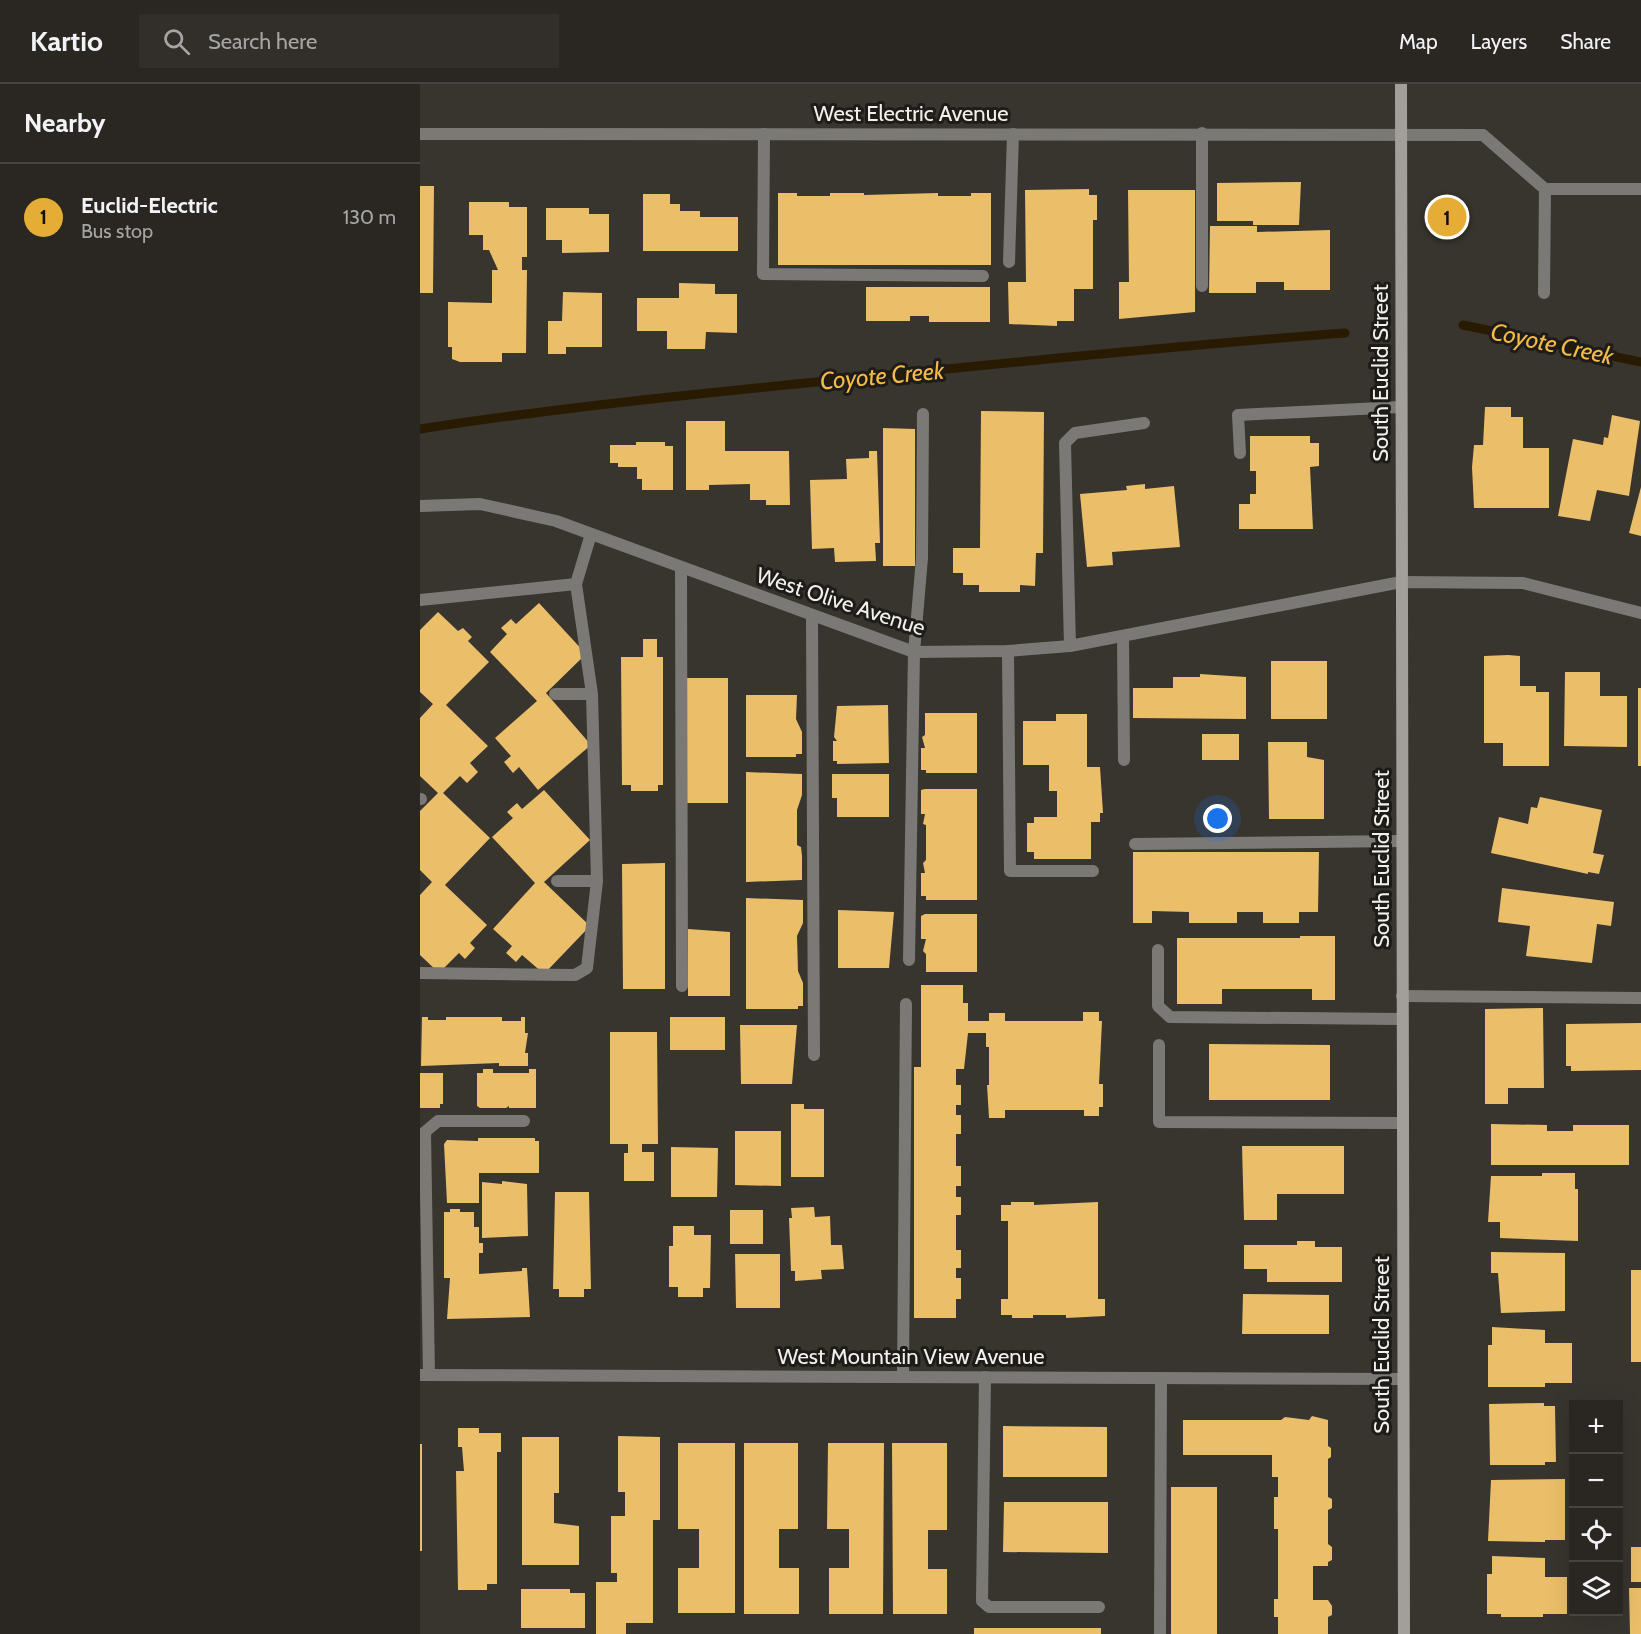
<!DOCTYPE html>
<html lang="en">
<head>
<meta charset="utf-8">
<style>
	:root { --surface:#2a2722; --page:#322f2a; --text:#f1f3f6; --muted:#a5a5a5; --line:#464440; --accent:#e5ad36 }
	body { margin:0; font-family:Cabin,sans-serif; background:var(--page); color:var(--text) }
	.controls { position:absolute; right:18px; bottom:18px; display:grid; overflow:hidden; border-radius:0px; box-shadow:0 6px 24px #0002 }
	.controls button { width:54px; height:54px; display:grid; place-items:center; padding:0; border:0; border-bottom:2px solid var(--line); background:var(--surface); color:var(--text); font:30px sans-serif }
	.you { position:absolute; left:798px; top:735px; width:21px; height:21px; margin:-15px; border:4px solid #fff; border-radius:50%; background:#1a73e8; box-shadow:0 0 0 9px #1a73e833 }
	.badge { display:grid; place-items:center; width:39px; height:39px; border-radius:50%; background:var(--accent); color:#111; font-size:20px; font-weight:700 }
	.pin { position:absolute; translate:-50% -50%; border:3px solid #fff; box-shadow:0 2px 6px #0006 }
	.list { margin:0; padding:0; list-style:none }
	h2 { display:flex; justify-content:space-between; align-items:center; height:78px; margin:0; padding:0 24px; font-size:26px }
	h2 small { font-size:20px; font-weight:400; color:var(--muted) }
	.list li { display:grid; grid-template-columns:39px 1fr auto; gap:18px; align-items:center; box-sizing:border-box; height:108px; padding:0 24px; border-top:2px solid var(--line) }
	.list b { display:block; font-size:22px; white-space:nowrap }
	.list p { margin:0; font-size:20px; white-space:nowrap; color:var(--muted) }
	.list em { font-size:20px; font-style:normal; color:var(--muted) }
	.icon { flex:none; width:33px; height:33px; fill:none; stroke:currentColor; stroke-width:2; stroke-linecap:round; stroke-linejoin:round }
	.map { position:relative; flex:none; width:1221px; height:1550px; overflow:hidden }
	header { display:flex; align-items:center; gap:36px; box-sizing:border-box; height:84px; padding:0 30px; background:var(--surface); border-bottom:2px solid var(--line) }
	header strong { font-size:28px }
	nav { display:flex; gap:33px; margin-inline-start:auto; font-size:21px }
	.search { width:420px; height:54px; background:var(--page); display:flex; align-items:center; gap:15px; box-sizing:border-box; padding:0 21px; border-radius:0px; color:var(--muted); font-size:22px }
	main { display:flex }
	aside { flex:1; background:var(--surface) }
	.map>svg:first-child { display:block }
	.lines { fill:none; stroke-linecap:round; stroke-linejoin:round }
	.stream { stroke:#281b01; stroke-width:9 }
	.building { fill:#ebbe6a }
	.service { stroke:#7b7976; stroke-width:12 }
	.minor { stroke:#7b7976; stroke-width:12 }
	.secondary { stroke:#a29f9a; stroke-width:12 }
	.labels { text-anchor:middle; stroke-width:6; stroke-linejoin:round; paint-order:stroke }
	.street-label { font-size:22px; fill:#f2f0ec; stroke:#1e1c19 }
	.water-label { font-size:24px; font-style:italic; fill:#f4bb46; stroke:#1e1c19 }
</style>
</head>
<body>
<header>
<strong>Kartio</strong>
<div class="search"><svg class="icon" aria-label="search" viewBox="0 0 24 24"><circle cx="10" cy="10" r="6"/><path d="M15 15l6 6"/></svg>Search here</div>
<nav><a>Map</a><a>Layers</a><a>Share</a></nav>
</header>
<main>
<aside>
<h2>Nearby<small></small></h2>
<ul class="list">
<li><span class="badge">1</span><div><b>Euclid-Electric</b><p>Bus stop</p></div><em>130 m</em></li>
</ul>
</aside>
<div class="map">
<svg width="1221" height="1550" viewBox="0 0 1221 1550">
	<rect width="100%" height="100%" fill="#38342e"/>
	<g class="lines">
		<path class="stream" d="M 1043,241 L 1221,278
			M 0,345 C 148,322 297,308 446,293 C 605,277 765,261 925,249"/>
	</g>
	<path class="building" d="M 881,98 L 879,141 L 833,141 L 833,137 L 797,137 L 797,99 Z
		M 0,102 L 14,102 L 13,209 L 0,209 Z
		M 669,105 L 669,111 L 677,111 L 677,136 L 673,136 L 673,205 L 654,205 L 654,237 L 637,237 L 637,242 L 589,240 L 588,198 L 606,198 L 605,106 Z
		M 708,106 L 775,106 L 775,228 L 699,235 L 699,198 L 709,198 Z
		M 358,109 L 377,109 L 377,112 L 410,112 L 410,109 L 444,109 L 444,111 L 518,109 L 518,112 L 551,112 L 551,109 L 571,109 L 571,181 L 358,181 Z
		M 223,110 L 250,110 L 250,120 L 260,120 L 260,127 L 280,127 L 280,133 L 318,133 L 318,167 L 223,167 Z
		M 49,118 L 89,118 L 89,123 L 107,123 L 107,173 L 102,173 L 102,186 L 107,186 L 106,269 L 82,269 L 82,278 L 40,278 L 32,275 L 32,263 L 28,263 L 28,218 L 72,219 L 72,186 L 78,186 L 69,166 L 63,166 L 63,151 L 49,151 Z
		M 126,124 L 169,124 L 169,130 L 189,130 L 189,168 L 142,169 L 142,156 L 126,156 Z
		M 790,142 L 837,142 L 837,148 L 910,146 L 910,206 L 864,206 L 864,198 L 836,198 L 836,209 L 789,209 Z
		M 259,199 L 295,200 L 295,210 L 317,210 L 317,249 L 286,248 L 285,265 L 247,265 L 247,247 L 217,247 L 217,214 L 259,214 Z
		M 446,203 L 570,203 L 570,238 L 509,238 L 509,232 L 490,232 L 490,237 L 446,237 Z
		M 143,208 L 182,209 L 182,263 L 146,263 L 146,270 L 128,270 L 128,237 L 142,237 Z
		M 1065,323 L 1091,323 L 1091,333 L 1103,333 L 1103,364 L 1129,364 L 1129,424 L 1054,424 L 1052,383 L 1054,361 L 1063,361 Z
		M 561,327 L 624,328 L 623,469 L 616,469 L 615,502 L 600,501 L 600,508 L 559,508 L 559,501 L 543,501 L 543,489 L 533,489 L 533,464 L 560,464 Z
		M 1192,331 L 1220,337 L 1209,412 L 1177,406 L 1170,437 L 1138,432 L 1153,355 L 1183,361 L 1184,353 L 1188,354 Z
		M 266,337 L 305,337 L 305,367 L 369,367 L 370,421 L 346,421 L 346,416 L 330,416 L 330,400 L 289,401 L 289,406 L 266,406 Z
		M 463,344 L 495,345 L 495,482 L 463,482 Z
		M 830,352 L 890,352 L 890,359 L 899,359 L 899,382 L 890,383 L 893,445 L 819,445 L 819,420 L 830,420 L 830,410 L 836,410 L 836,387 L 830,387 Z
		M 216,358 L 245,358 L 245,362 L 253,362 L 253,406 L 222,406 L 222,395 L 217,395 L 217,383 L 198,383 L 198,379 L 190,379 L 190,361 L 216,361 Z
		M 449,367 L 457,367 L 460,459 L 455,459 L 456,477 L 415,478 L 414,464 L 392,465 L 390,396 L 427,395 L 426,375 L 449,374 Z
		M 725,400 L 725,405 L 754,402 L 760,463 L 692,468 L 693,481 L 667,483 L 660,410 L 707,406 L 706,402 Z
		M 1221,403 L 1221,452 L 1209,449 Z
		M 119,519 L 166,570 L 126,609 L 171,661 L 118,706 L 99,683 L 93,689 L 84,678 L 91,672 L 75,654 L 117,617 L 70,568 L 87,550 L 81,544 L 91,535 L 96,540 Z
		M 18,528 L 38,547 L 43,544 L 52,553 L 48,557 L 69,578 L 26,621 L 68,662 L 50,679 L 58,688 L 47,699 L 40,692 L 23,709 L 70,754 L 25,801 L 67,841 L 50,859 L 55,864 L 45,875 L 39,869 L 19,889 L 0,871 L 0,811 L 12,798 L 0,786 L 0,727 L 18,709 L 0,692 L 0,634 L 13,620 L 0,608 L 0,546 Z
		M 223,555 L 237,555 L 237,573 L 243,573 L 243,701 L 238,701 L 238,707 L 211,707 L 211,701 L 202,701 L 201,573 L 223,573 Z
		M 1088,571 L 1100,572 L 1100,602 L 1116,602 L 1116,608 L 1129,608 L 1129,682 L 1083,682 L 1083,659 L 1064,659 L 1064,572 Z
		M 851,577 L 907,577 L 907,635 L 851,635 Z
		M 1145,588 L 1180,588 L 1180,612 L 1207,612 L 1207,663 L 1144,662 Z
		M 780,590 L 826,593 L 826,635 L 713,634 L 713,604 L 753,604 L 753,593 L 780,593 Z
		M 267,594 L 308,594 L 308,719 L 267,719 Z
		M 1218,604 L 1221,604 L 1221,682 L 1218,682 Z
		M 326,611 L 377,611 L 376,635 L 382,648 L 382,670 L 376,670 L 376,673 L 326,673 Z
		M 468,621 L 469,679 L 417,680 L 417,677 L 413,677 L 413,657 L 417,657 L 414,653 L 417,622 Z
		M 505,629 L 557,629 L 557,689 L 506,689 L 506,686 L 501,686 L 501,664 L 505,664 L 502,653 L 505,651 Z
		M 636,630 L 667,630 L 667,683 L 680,683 L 683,729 L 680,729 L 680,738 L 671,738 L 671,775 L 614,775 L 614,768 L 607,768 L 607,739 L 614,739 L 614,733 L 637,733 L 637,707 L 629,707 L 629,681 L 603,681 L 603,637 L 636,637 Z
		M 782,650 L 819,650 L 819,676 L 782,676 Z
		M 848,658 L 887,658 L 887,673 L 904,676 L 904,735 L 849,735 Z
		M 326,688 L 382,690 L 382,711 L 377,726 L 377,761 L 381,763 L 382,772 L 382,796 L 326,798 Z
		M 412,690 L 469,690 L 469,733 L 417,733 L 417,714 L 412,714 Z
		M 505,705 L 557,705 L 557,816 L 506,816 L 506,812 L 501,812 L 501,789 L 505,789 L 503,779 L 506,776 L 506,741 L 503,740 L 505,730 L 501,730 L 501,706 Z
		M 124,706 L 170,756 L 124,798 L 170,842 L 124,890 L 102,871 L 96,878 L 86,869 L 92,862 L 73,845 L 115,799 L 72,753 L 93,734 L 87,728 L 97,719 L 102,725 Z
		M 1120,713 L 1182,726 L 1173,769 L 1184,771 L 1179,790 L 1168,788 L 1168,790 L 1071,769 L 1079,733 L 1108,740 L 1111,723 L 1117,724 Z
		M 713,768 L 899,768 L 898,828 L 879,828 L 879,839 L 843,839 L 843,828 L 817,828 L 817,839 L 769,839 L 769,828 L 732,827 L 732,839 L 713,839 Z
		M 245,779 L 245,905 L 203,905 L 202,780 Z
		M 1082,804 L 1194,818 L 1191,842 L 1177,840 L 1172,879 L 1106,872 L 1110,842 L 1078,838 Z
		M 326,814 L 383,816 L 383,839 L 377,852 L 378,887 L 383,899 L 383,922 L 378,922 L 378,925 L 326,925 Z
		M 418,826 L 474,828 L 469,884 L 418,884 Z
		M 505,830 L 557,830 L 557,888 L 506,888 L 506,870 L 503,867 L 506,855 L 501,855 L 501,832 Z
		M 268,845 L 310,848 L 310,912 L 268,912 Z
		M 880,852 L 915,852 L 915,916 L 892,916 L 892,905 L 802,905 L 802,920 L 757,920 L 757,854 L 880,854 Z
		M 501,901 L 543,901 L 543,919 L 548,919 L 548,937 L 569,937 L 569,929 L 585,929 L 585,937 L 663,937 L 663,928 L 679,928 L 679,937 L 682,937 L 679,1000 L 683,1000 L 683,1023 L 679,1023 L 679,1032 L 664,1032 L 664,1026 L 585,1026 L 585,1034 L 569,1034 L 567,1001 L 569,1001 L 569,963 L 566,963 L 566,949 L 548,949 L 544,985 L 536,985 L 536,1001 L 541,1001 L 541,1021 L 536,1021 L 536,1031 L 541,1031 L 541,1050 L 536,1050 L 536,1082 L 541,1082 L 541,1102 L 536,1102 L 536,1113 L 541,1113 L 541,1131 L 536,1131 L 536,1166 L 541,1166 L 541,1184 L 536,1184 L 536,1194 L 541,1194 L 541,1215 L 536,1215 L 536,1234 L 494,1234 L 494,983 L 501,983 Z
		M 1123,924 L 1124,1004 L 1088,1004 L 1088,1020 L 1065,1020 L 1065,925 Z
		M 2,933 L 8,933 L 8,936 L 26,936 L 26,933 L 82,933 L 82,937 L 101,937 L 101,933 L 105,933 L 105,949 L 108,949 L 105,969 L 108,969 L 108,982 L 79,982 L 79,979 L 1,982 Z
		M 250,933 L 305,933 L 305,966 L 250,966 Z
		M 1221,939 L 1221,986 L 1151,987 L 1151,982 L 1146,982 L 1146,940 Z
		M 320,941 L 377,941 L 372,1000 L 321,1000 Z
		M 190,948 L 237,948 L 238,1060 L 222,1060 L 222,1068 L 234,1068 L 234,1097 L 204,1097 L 204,1069 L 208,1069 L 208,1060 L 190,1060 Z
		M 789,960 L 910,961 L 910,1016 L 789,1016 Z
		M 63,985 L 73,985 L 73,989 L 109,989 L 109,985 L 116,985 L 116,1024 L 89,1024 L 89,1022 L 86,1024 L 60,1024 L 57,1022 L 57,989 L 63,989 Z
		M 0,989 L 23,989 L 23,1020 L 20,1020 L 20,1024 L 0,1024 Z
		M 371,1020 L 384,1020 L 384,1025 L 404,1025 L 404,1093 L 371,1093 Z
		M 1071,1040 L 1127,1041 L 1127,1047 L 1153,1047 L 1153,1041 L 1209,1041 L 1209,1081 L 1071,1081 Z
		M 315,1047 L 361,1047 L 361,1102 L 315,1101 Z
		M 58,1054 L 115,1054 L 115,1057 L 119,1057 L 119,1089 L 59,1089 L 59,1119 L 27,1119 L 24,1060 L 27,1056 L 58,1057 Z
		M 822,1062 L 924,1062 L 924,1110 L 857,1110 L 857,1136 L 824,1136 Z
		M 251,1063 L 298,1064 L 297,1113 L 251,1113 Z
		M 1122,1089 L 1155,1089 L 1155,1105 L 1158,1105 L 1158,1157 L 1080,1154 L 1080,1138 L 1068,1138 L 1071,1092 L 1122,1092 Z
		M 82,1097 L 107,1100 L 108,1152 L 62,1154 L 62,1098 L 82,1100 Z
		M 135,1108 L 169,1108 L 171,1205 L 164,1205 L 164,1213 L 139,1213 L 139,1205 L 133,1205 Z
		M 591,1118 L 614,1118 L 614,1121 L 678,1118 L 678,1215 L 685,1215 L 685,1232 L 646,1234 L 646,1231 L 613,1231 L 613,1234 L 592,1234 L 592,1231 L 581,1231 L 581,1215 L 588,1215 L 588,1137 L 581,1137 L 581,1121 L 591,1121 Z
		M 394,1123 L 395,1133 L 410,1132 L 411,1161 L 422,1161 L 424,1185 L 401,1186 L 402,1195 L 375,1197 L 375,1187 L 371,1187 L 369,1134 L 372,1134 L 371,1124 Z
		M 30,1125 L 40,1125 L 40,1128 L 54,1128 L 54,1143 L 59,1143 L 59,1159 L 63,1159 L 63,1169 L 59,1169 L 59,1190 L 102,1187 L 102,1184 L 107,1184 L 110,1233 L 27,1235 L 30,1194 L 24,1194 L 24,1128 L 30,1128 Z
		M 310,1126 L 343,1126 L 343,1160 L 310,1160 Z
		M 253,1142 L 274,1142 L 274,1151 L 291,1151 L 290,1204 L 283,1204 L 283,1213 L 258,1213 L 258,1203 L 249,1203 L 249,1162 L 253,1162 Z
		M 877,1157 L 895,1157 L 895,1163 L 922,1163 L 922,1198 L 847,1198 L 847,1185 L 824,1185 L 824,1161 L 877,1161 Z
		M 1071,1168 L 1145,1169 L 1145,1227 L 1081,1229 L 1078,1189 L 1071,1189 Z
		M 315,1170 L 360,1170 L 360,1224 L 316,1224 Z
		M 1211,1186 L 1221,1186 L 1221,1278 L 1211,1278 Z
		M 823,1210 L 909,1211 L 909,1250 L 822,1250 Z
		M 1072,1243 L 1125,1246 L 1125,1259 L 1152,1259 L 1152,1299 L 1125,1299 L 1125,1303 L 1068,1303 L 1068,1261 L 1072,1261 Z
		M 1124,1319 L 1124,1322 L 1135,1322 L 1136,1378 L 1125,1378 L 1125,1381 L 1070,1381 L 1069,1320 Z
		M 892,1332 L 908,1336 L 908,1362 L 911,1364 L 911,1373 L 908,1375 L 908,1413 L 912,1415 L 912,1424 L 908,1426 L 908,1460 L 912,1463 L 912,1476 L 908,1478 L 908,1482 L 893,1482 L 893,1516 L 908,1516 L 912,1522 L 912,1531 L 908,1533 L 908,1550 L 858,1550 L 858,1533 L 854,1533 L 854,1515 L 858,1515 L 858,1445 L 854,1445 L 854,1413 L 858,1413 L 858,1393 L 852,1393 L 852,1371 L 763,1371 L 763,1336 L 861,1336 L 865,1333 L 889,1336 Z
		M 583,1342 L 687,1343 L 687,1393 L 583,1393 Z
		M 38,1344 L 59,1344 L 59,1349 L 81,1349 L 81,1368 L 77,1368 L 77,1500 L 67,1500 L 67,1506 L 38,1506 L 36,1387 L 44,1387 L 42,1363 L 38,1363 Z
		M 198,1352 L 240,1353 L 240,1436 L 233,1436 L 233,1539 L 206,1539 L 206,1550 L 176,1550 L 176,1498 L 197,1498 L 197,1489 L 191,1489 L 191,1432 L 205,1432 L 205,1408 L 198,1408 Z
		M 102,1353 L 139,1353 L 139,1409 L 134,1409 L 134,1439 L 159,1442 L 159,1481 L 102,1481 Z
		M 1198,1355 L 1203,1355 L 1203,1389 L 1198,1389 Z
		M 258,1359 L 315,1359 L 315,1529 L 258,1529 L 258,1484 L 279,1484 L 279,1445 L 258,1445 Z
		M 324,1359 L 378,1359 L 378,1445 L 359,1445 L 359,1484 L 379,1484 L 379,1530 L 324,1530 Z
		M 408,1359 L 464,1359 L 463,1530 L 409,1530 L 409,1484 L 429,1484 L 429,1445 L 407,1445 Z
		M 472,1359 L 527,1359 L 527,1446 L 508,1446 L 508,1485 L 527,1485 L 527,1530 L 473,1530 Z
		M 0,1360 L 2,1360 L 2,1467 L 0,1467 Z
		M 1145,1395 L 1145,1456 L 1125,1456 L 1125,1458 L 1068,1457 L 1071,1396 Z
		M 751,1403 L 797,1403 L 797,1550 L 751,1550 Z
		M 584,1418 L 688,1418 L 688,1469 L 583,1468 Z
		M 1211,1463 L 1221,1463 L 1221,1498 L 1211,1498 Z
		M 1072,1472 L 1125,1474 L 1125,1493 L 1147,1493 L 1147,1530 L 1123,1530 L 1123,1533 L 1081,1533 L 1081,1530 L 1067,1530 L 1067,1490 L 1072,1490 Z
		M 1209,1504 L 1221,1504 L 1221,1550 L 1210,1550 Z
		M 101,1505 L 150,1505 L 150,1509 L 165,1509 L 165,1544 L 101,1544 Z
		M 554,1544 L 681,1544 L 681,1550 L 554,1550 Z"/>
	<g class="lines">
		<path class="service" d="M 782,49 L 782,202
			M 344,50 L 343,190 L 563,192
			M 589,178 L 593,50
			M 820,369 L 818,331 L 980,323
			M 261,483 L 262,902
			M 0,516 L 156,500
			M 392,532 L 394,971
			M 703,553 L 704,676
			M 650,562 L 645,359 L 655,349 L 724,339
			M 588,567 L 590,787 L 673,787
			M 135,610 L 172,610
			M 0,715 L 1,715
			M 715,760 L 982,757
			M 137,797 L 177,797
			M 738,866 L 738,922 L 750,933 L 981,935
			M 489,876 L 494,568 L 502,474 L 503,330
			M 0,889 L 155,891 L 167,884 L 177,797 L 172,610 L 156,500 L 171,450
			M 982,912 L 1221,914
			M 739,961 L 739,1038 L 982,1039
			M 9,1291 L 5,1048 L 18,1037 L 104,1037
			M 483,1293 L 486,920
			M 565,1293 L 562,1517 L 569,1523 L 679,1523
			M 740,1550 L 741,1294"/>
		<path class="minor" d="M 0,50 L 1063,51 L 1125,105 L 1221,105
			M 1124,209 L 1125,105
			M 0,422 L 60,420 L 136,437 L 494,568 L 588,567 L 650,562 L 981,498 L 1103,499 L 1221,529
			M 0,1291 L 982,1295"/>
		<path class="secondary" d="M 981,0 L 984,1550"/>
	</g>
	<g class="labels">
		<g class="street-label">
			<text x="491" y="37">West Electric Avenue</text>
			<text transform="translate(960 289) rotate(-90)" y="8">South Euclid Street</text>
			<text transform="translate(421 517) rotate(18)" y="8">West Olive Avenue</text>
			<text transform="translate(961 775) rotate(-90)" y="8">South Euclid Street</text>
			<text transform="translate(961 1261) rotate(-90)" y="8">South Euclid Street</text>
			<text x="491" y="1280">West Mountain View Avenue</text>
		</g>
		<g class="water-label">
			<text transform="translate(1132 260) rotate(12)" y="8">Coyote Creek</text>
			<text transform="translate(462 292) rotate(-5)" y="8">Coyote Creek</text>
		</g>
	</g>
</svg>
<div class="controls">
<button>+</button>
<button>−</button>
<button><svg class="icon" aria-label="locate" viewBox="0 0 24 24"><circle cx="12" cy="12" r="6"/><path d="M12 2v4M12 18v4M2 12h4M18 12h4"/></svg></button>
<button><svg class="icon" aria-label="layers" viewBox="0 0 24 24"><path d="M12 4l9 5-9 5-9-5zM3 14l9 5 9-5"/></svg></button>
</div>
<div class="you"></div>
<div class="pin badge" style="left:1027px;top:133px">1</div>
</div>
</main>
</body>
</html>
